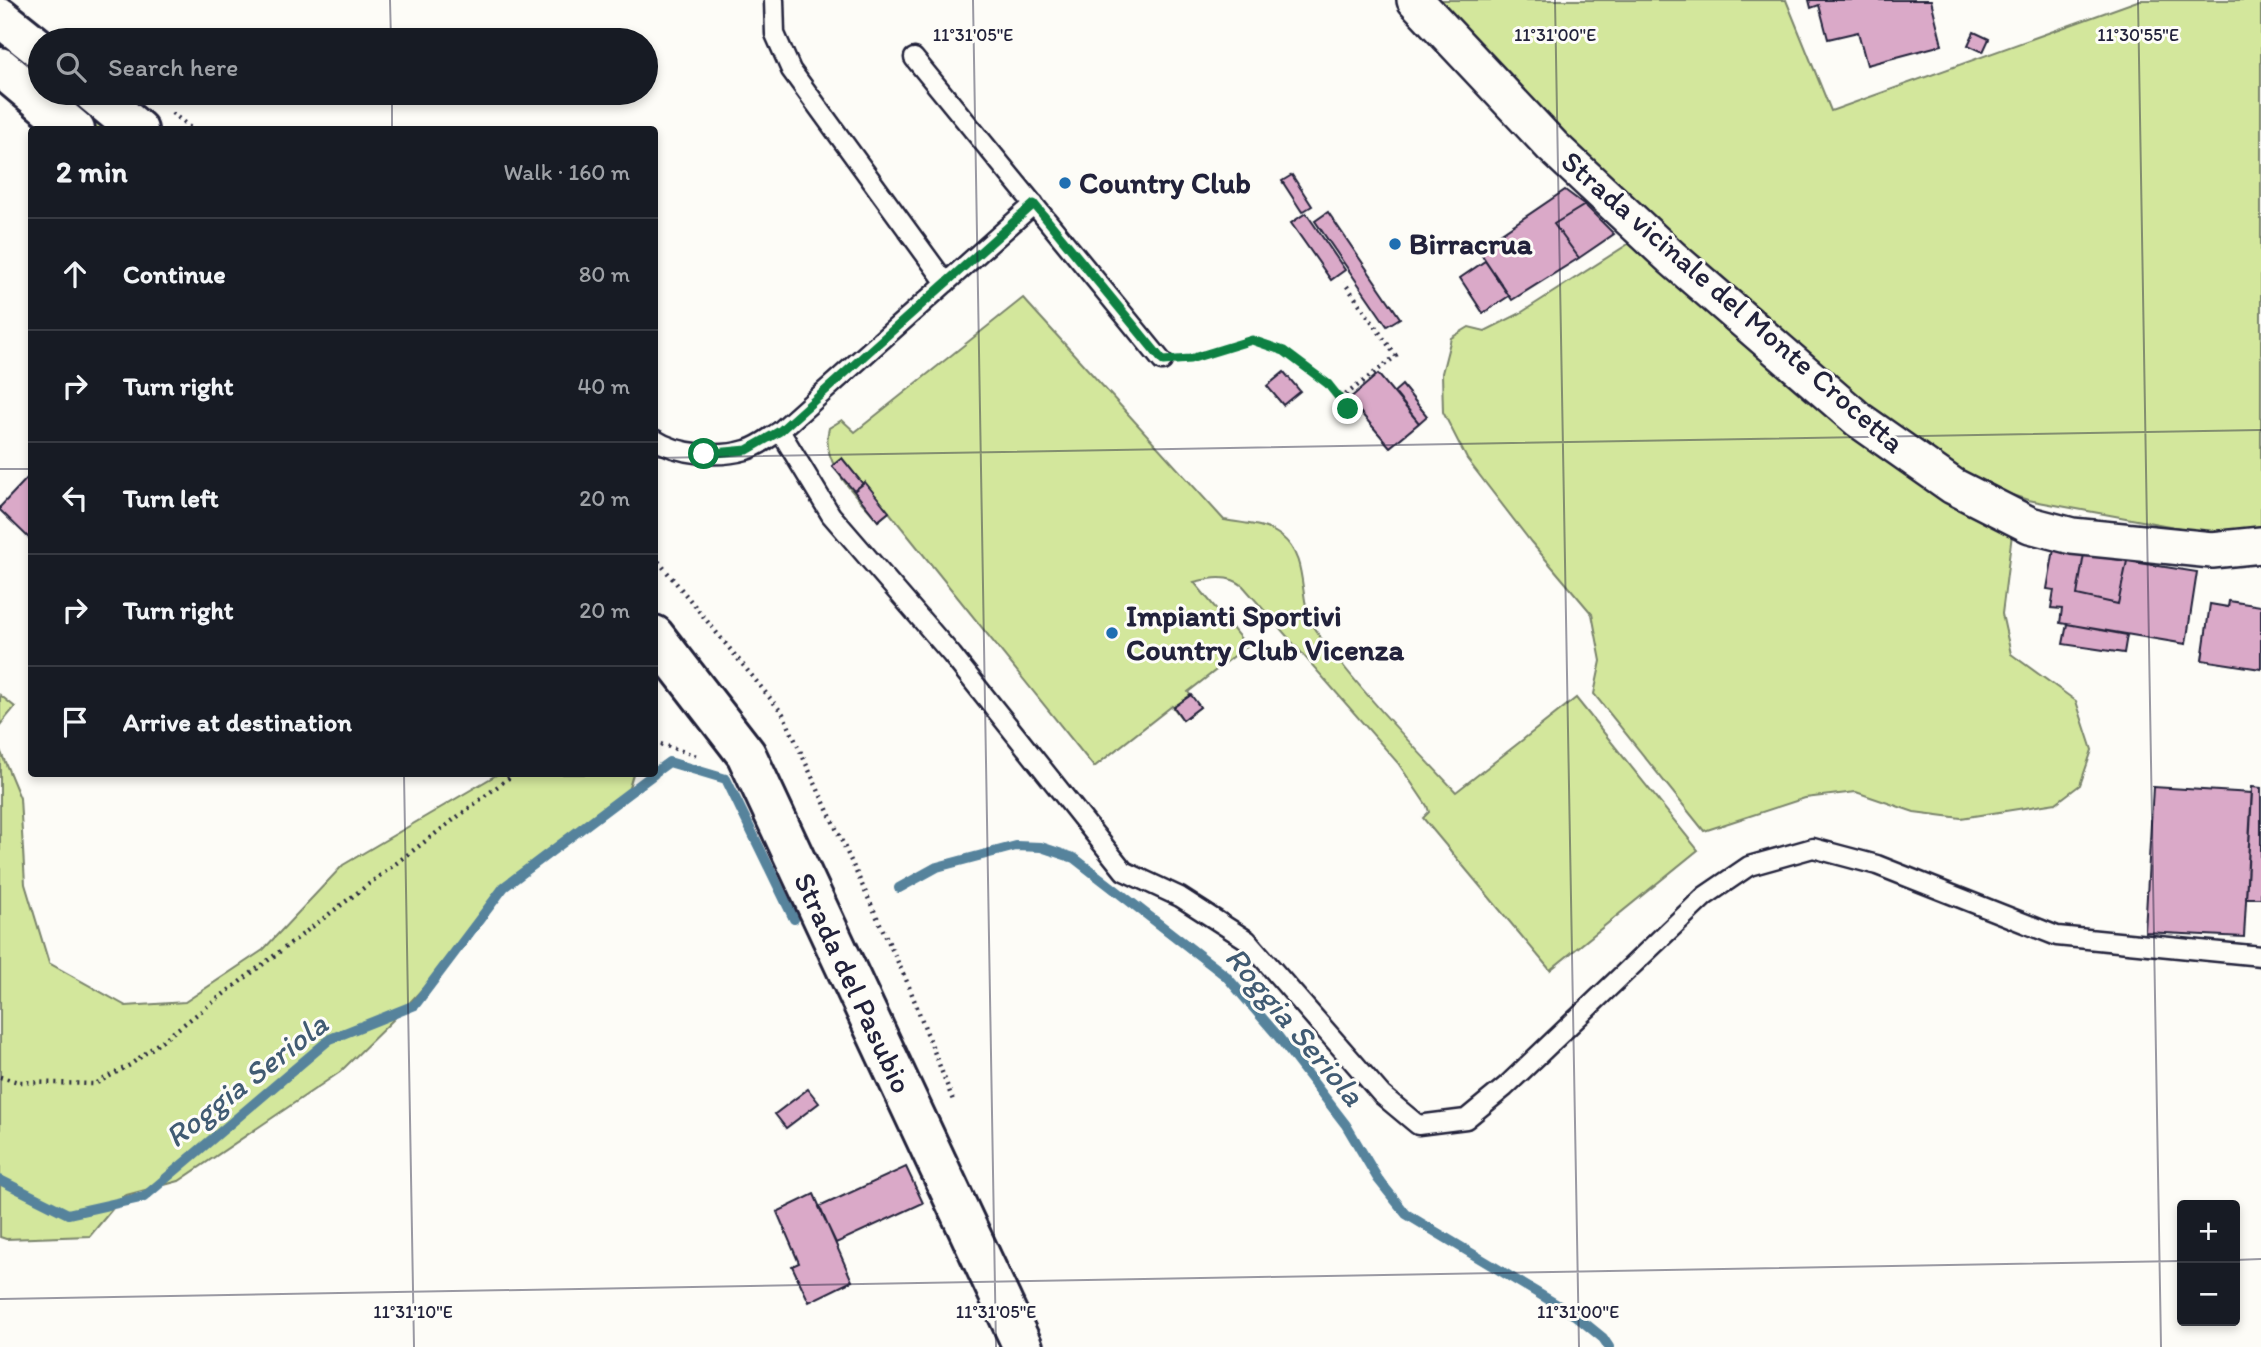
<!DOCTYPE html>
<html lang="en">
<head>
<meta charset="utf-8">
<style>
	:root { --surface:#171b24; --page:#20242c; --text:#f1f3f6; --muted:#9ea1a6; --line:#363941 }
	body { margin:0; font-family:Itim,sans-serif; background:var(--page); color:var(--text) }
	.controls { position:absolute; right:21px; bottom:21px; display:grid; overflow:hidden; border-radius:7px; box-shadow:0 4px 10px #0003 }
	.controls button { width:63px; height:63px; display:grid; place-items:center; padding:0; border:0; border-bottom:2px solid var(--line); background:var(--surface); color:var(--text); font:35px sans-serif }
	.stop { position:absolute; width:21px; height:21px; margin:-16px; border:5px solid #0b8043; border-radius:50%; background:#fff }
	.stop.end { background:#0b8043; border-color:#fff; box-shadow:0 2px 7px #0008 }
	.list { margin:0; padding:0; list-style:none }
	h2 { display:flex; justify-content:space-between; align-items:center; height:91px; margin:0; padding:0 28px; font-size:30px }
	h2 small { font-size:23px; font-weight:400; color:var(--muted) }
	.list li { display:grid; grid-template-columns:46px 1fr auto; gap:21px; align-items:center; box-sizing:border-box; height:112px; padding:0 28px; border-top:2px solid var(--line) }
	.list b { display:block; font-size:26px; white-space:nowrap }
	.list em { font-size:23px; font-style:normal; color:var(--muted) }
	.icon { flex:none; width:38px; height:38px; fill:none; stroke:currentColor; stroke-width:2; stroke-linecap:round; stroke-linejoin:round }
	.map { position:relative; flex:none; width:2261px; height:1347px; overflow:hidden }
	.search { position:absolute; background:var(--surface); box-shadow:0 4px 10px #0003; left:28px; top:28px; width:630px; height:77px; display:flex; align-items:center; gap:18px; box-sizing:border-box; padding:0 24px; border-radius:38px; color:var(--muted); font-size:26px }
	.panel { position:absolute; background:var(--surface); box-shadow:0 4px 10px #0003; left:28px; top:126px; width:630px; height:651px; border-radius:7px }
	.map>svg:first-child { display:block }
	.green { fill:#d3e79c; stroke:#7a846c; stroke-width:2 }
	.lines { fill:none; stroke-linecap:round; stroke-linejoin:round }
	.stream { stroke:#57839c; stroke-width:10 }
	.building { fill:#daa9c8; stroke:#22223b; stroke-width:2 }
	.service-casing { stroke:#22223b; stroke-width:23 }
	.minor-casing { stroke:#22223b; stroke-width:40 }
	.primary-casing { stroke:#22223b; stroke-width:44 }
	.path { stroke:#22223b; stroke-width:4.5; stroke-dasharray:2 5; stroke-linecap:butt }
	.service { stroke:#fdfcf7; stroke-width:18 }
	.minor { stroke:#fdfcf7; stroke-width:35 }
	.primary { stroke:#fdfcf7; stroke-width:38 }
	.route { stroke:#0b8043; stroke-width:9 }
	.ticks { fill:none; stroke:#22223b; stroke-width:2; stroke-opacity:0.45 }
	.poi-dot { fill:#1f6fb2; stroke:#fdfcf7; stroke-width:2.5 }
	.labels { text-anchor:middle; stroke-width:6; stroke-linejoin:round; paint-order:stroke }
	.poi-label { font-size:30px; font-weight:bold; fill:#22223b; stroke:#fdfcf7; text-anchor:start }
	.street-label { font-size:30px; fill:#22223b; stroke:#fdfcf7 }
	.water-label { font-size:32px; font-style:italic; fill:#415b73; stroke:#fdfcf7 }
	.ticks-label { font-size:18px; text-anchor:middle; fill:#22223b; stroke:#fdfcf7; stroke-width:6; stroke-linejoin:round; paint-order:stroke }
</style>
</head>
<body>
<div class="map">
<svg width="2261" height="1347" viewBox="0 0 2261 1347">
	<rect width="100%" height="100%" fill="#fdfcf7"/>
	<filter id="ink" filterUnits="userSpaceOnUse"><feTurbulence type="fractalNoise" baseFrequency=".0143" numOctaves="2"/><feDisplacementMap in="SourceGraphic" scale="14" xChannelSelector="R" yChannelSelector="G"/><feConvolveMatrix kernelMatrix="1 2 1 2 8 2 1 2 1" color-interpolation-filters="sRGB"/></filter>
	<g filter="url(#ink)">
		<path class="green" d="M 1433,0 L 1786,0 L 1831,111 L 2140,0 L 2261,0 L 2261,527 L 2202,532 L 2028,500 L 1954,477 L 1640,216 Z
			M 52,93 L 75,93 L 119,129 L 97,129 Z
			M 1633,241 L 2012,534 L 2002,614 L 2011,654 L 2076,701 L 2092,750 L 2080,785 L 2056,803 L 1961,818 L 1914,812 L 1856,792 L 1805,798 L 1704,831 L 1594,694 L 1601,661 L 1592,614 L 1531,542 L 1467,459 L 1443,412 L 1442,373 L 1451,338 L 1469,327 L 1485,331 L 1519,314 Z
			M 1023,298 L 1224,520 C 1241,523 1266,524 1281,536 C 1309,558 1298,597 1312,625 C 1321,640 1334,654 1345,668 C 1379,711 1418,751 1456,792 L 1576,698 L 1698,850 L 1550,970 L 1423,818 L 1429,812 L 1427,806 L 1398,763 L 1243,586 C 1229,574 1211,578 1194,582 L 1247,646 L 1188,692 L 1200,707 L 1183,720 L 1172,706 L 1094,767 L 889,512 L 878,521 C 857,495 819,464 829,428 L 842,420 L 855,432 Z
			M 0,695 L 15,707 L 0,725 Z
			M 0,750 L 20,798 L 25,884 L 49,963 L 126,1006 L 185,1002 L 263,950 L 343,865 L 498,774 L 633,774 L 626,798 L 512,882 L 451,958 L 402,1011 L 340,1072 L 179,1181 L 123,1196 L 90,1236 L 6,1239 L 0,1237 Z"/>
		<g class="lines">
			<path class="stream" d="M 654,773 L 669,762 L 726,779 L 794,919
				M 899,888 L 937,867 L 1016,846 L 1041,847 L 1074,858 L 1226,976 L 1277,1035 L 1346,1125 L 1378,1179 L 1406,1214 L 1576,1316 L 1603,1338 L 1609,1347
				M 0,1180 L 68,1214 L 144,1197 L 330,1039 L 415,1005 L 504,887 L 654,774"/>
		</g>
		<path class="building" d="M 1809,0 L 1931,0 L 1942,45 L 1867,65 L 1858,32 L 1828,39 L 1819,5 L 1811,8 Z
			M 1974,32 L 1989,39 L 1983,52 L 1968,45 Z
			M 1292,175 L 1312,206 L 1302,212 L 1282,181 Z
			M 1565,190 L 1585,205 L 1554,224 L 1579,258 L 1512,300 L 1478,249 Z
			M 1585,205 L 1614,234 L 1579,258 L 1554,224 Z
			M 1328,212 L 1400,318 L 1387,326 L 1315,221 Z
			M 1306,213 L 1345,270 L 1331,280 L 1291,223 Z
			M 1485,261 L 1509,296 L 1483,313 L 1460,278 Z
			M 1284,372 L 1300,391 L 1283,405 L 1267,386 Z
			M 1378,374 L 1419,423 L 1390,447 L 1349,399 Z
			M 1402,385 L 1427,416 L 1419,423 L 1394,392 Z
			M 842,458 L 863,484 L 854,491 L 832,466 Z
			M 32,473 L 32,541 L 0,510 L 0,507 Z
			M 865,482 L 889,512 L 878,521 L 854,491 Z
			M 2054,549 L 2084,554 L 2077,595 L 2118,604 L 2127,561 L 2197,572 L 2186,644 L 2060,623 L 2062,609 L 2051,608 L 2054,590 L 2047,589 Z
			M 2084,554 L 2127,561 L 2118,604 L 2077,595 Z
			M 2229,601 L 2261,606 L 2261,669 L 2202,660 L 2210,604 L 2228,607 Z
			M 2067,624 L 2127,635 L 2124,653 L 2063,644 Z
			M 1191,695 L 1200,707 L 1183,720 L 1174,707 Z
			M 2153,787 L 2252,793 L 2244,937 L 2145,932 Z
			M 2252,787 L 2261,788 L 2261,898 L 2246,898 Z
			M 808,1089 L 819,1103 L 786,1128 L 775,1114 Z
			M 906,1167 L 923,1203 L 836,1243 L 819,1207 Z
			M 814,1194 L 852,1281 L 809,1302 L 792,1266 L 799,1263 L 777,1212 Z"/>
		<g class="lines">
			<defs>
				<path id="service" d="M 774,0 L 775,34 L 791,70 L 946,283
					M 914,58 L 1162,361
					M 780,431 L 831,515 L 952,655 L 1124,871 L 1180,897 L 1247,940 L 1382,1095 L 1418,1125 L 1466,1119 L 1505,1087 L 1705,896 L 1749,866 L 1813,848 L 1877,865 L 2057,936 L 2261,956
					M 654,439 C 678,455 719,458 746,450 C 758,447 770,437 780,431 L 1034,204"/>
				<path id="minor" d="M 1415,0 L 1552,146 L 1673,259 L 1859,420 L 1953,486 L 2030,525 L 2072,536 L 2212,550 L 2261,545"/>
				<path id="primary" d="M 0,17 L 40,49
					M 0,67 L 75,130
					M 93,93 L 138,130
					M 654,635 L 746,754 L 1023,1347"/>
			</defs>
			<use href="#service" class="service-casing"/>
			<use href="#minor" class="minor-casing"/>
			<use href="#primary" class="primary-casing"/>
			<path class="path" d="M 172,113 L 193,130
				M 1188,359 L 1252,339 L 1284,351 L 1328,384 L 1348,409
				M 1340,399 L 1396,356 L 1344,282
				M 654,556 L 783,714 L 908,984 L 954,1103
				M 654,742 L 700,757
				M 0,1077 L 19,1082 L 95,1084 L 130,1065 L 514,774"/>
			<use href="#service" class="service"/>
			<use href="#minor" class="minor"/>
			<use href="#primary" class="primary"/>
		</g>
	</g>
	<g class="lines" filter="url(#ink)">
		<path class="route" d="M 704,454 L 747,450 L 780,431 L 1034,204 L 1163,361 L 1190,359 L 1252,340 L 1284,351 L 1328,384 L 1348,409"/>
	</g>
	<path class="ticks" d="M 390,0 L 391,40M 973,0 L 996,1347M 1555,0 L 1579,1347M 2138,0 L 2161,1347M 392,93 L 392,130M 654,458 L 2261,430M 0,469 L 32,469M 404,774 L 414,1347M 2235,1260 L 2261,1259M 0,1299 L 2182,1261"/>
	<g class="poi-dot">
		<circle cx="1065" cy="183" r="7"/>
		<circle cx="1395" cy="244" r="7"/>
		<circle cx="1112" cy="633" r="7"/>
	</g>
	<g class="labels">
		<g class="poi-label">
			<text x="1079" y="193">Country Club</text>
			<text x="1409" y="254">Birracrua</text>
			<text x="1126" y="626">Impianti Sportivi<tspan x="1126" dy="34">Country Club Vicenza</tspan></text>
		</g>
		<g class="street-label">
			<text transform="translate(1733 302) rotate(41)" y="10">Strada vicinale del Monte Crocetta</text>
			<text transform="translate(853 983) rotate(65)" y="10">Strada del Pasubio</text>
		</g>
		<g class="water-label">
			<text transform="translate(1295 1026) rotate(50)" y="11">Roggia Seriola</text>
			<text transform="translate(246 1080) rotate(-38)" y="11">Roggia Seriola</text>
		</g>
	</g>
	<g class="ticks-label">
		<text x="973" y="41">11°31'05"E</text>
		<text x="1555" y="41">11°31'00"E</text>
		<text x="2138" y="41">11°30'55"E</text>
		<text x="413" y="1318">11°31'10"E</text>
		<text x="996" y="1318">11°31'05"E</text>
		<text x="1578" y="1318">11°31'00"E</text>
	</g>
</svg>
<div class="controls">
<button>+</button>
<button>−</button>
</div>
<div class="stop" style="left:704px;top:454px"></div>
<div class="stop end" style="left:1348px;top:409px"></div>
<div class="search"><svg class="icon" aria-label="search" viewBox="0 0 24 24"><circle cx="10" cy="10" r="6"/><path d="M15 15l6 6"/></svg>Search here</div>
<section class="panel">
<h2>2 min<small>Walk · 160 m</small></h2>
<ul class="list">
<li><svg class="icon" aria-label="ahead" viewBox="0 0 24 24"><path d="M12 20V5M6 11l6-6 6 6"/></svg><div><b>Continue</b></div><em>80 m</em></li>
<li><svg class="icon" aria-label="right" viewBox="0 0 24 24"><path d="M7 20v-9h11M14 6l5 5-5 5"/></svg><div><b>Turn right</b></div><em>40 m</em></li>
<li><svg class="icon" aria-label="left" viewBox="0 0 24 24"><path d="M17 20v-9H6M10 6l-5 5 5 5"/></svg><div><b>Turn left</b></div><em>20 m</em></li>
<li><svg class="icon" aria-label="right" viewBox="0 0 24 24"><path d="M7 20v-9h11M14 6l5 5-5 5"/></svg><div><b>Turn right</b></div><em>20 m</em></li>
<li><svg class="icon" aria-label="arrive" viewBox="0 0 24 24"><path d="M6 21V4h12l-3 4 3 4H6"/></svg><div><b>Arrive at destination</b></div></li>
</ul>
</section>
</div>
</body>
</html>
